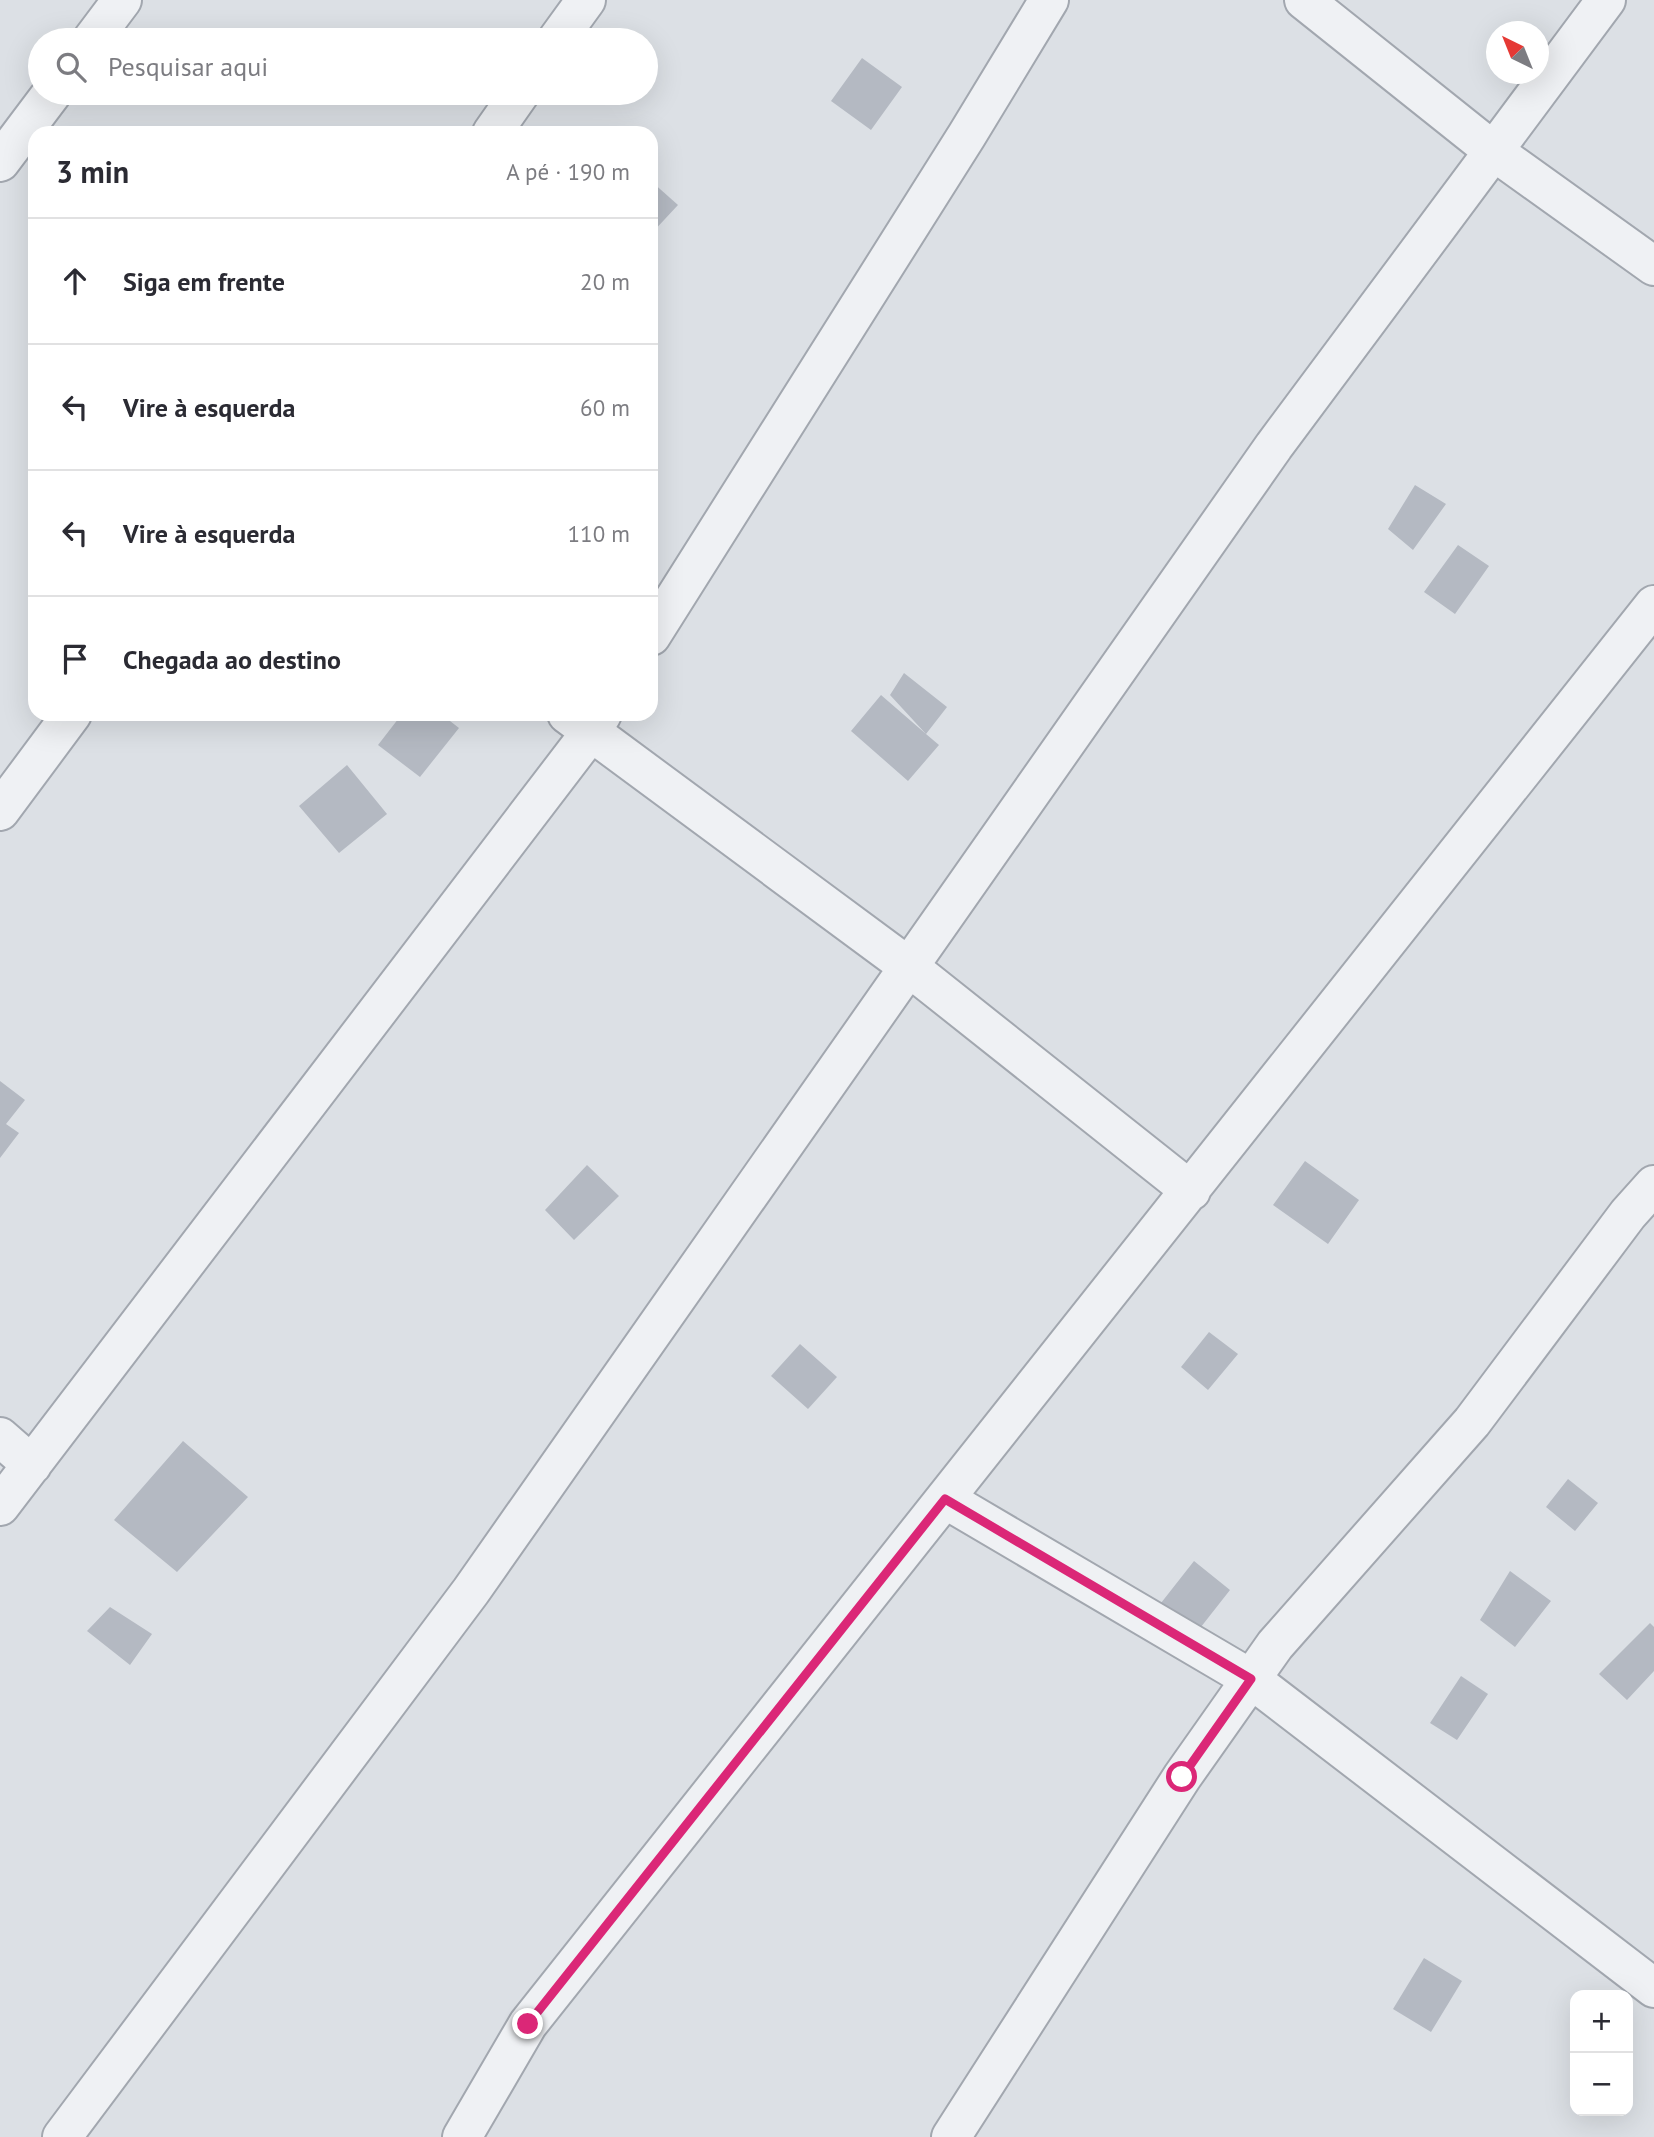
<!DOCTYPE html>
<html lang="pt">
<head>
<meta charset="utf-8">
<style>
	:root { --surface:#fff; --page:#f7f7f7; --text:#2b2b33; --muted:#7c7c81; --line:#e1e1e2 }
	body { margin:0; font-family:"PT Sans",sans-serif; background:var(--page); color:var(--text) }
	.controls { position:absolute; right:21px; bottom:21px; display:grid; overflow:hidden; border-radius:14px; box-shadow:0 7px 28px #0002 }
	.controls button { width:63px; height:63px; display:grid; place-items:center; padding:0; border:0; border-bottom:2px solid var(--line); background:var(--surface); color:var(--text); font:35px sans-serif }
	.compass { position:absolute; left:1486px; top:21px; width:63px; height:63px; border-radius:50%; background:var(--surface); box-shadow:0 7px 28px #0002; rotate:317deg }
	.stop { position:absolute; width:21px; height:21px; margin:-16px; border:5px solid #db2777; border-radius:50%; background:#fff }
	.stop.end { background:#db2777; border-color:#fff; box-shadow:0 2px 7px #0008 }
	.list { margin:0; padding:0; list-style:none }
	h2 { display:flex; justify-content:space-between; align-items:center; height:91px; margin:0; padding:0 28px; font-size:30px }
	h2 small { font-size:23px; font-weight:400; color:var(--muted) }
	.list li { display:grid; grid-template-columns:46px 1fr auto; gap:21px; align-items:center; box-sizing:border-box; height:126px; padding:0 28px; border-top:2px solid var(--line) }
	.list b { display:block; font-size:26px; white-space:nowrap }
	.list em { font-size:23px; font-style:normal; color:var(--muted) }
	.icon { flex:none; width:38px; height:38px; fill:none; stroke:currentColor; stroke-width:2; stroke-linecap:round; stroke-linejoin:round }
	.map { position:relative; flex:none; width:1654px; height:2137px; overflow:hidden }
	.search { position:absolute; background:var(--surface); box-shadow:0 7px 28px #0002; left:28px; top:28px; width:630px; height:77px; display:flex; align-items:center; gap:18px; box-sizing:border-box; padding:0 24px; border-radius:38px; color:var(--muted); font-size:26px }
	.panel { position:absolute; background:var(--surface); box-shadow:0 7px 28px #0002; left:28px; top:126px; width:630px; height:595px; border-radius:21px }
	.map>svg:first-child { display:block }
	.building { fill:#b4b9c2 }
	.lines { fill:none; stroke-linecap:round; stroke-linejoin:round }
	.minor-casing { stroke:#a2a7af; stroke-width:42 }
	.minor { stroke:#eff1f4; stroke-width:38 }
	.route { stroke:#db2777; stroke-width:9 }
</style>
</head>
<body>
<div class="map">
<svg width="1654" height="2137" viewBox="0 0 1654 2137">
	<rect width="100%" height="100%" fill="#dce0e5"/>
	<path class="building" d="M 862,58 L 902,87 L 871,130 L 831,101 Z
		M 651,181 L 678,205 L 651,234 Z
		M 1415,485 L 1446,504 L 1413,550 L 1388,529 Z
		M 1458,545 L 1489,566 L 1455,614 L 1424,592 Z
		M 904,673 L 947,707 L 926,734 L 939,745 L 908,781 L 851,731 L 881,695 L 926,734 L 890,695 Z
		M 402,714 L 441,714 L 459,728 L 420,777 L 378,745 Z
		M 347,765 L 387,814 L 339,853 L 299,806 Z
		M 0,1081 L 25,1100 L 6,1124 L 19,1133 L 0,1158 Z
		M 1305,1161 L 1359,1200 L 1328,1244 L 1273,1205 Z
		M 587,1165 L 619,1196 L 574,1240 L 545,1210 Z
		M 1209,1332 L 1238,1354 L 1208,1390 L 1181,1367 Z
		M 800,1344 L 837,1377 L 808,1409 L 771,1376 Z
		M 183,1441 L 248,1497 L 177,1572 L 114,1520 Z
		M 1568,1479 L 1598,1503 L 1575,1531 L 1546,1507 Z
		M 1194,1561 L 1230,1590 L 1197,1632 L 1161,1603 Z
		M 1510,1571 L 1551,1601 L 1515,1647 L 1480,1620 Z
		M 110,1607 L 152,1634 L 130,1665 L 87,1631 Z
		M 1650,1623 L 1654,1627 L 1654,1671 L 1627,1700 L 1599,1674 Z
		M 1461,1676 L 1488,1694 L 1457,1740 L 1430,1723 Z
		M 1424,1958 L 1462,1981 L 1431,2032 L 1393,2009 Z"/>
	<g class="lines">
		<defs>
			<path id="minor" d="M 1304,0 L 1492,150 L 1654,266
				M 92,40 L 122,0
				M 557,40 L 586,0
				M 492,133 L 520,93
				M 0,162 L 52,93
				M 651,636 L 967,135 L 1049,0
				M 567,714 L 909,967 L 1191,1191
				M 0,811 L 72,714
				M 0,1437 L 32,1465
				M 945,1499 L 1251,1679 L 1654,1988
				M 0,1506 L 590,733 L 602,714
				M 62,2137 L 471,1591 L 1274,446 L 1606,0
				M 462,2137 L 528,2024 L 1654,605
				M 951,2137 L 1182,1777 L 1275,1645 L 1472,1422 L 1628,1214 L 1654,1185"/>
		</defs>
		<use href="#minor" class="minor-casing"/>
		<use href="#minor" class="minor"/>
	</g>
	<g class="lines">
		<path class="route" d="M 528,2024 L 945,1499 L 1251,1679 L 1182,1777"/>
	</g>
</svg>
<div class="controls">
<button>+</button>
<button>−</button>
</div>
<svg class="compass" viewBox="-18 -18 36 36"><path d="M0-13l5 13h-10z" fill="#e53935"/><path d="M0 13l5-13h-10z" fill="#7c7c81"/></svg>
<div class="stop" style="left:1182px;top:1777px"></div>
<div class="stop end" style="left:528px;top:2024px"></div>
<div class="search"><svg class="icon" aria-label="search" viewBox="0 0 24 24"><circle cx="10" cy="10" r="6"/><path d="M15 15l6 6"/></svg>Pesquisar aqui</div>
<section class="panel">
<h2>3 min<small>A pé · 190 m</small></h2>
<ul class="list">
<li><svg class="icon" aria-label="ahead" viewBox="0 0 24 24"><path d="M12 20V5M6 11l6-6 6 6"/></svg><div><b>Siga em frente</b></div><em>20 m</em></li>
<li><svg class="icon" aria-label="left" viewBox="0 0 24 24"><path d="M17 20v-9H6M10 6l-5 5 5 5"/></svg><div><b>Vire à esquerda</b></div><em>60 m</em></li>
<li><svg class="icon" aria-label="left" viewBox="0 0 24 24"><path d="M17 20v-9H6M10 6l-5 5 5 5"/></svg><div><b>Vire à esquerda</b></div><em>110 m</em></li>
<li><svg class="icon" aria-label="arrive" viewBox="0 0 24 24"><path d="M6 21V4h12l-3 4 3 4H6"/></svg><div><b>Chegada ao destino</b></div></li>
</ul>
</section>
</div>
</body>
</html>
